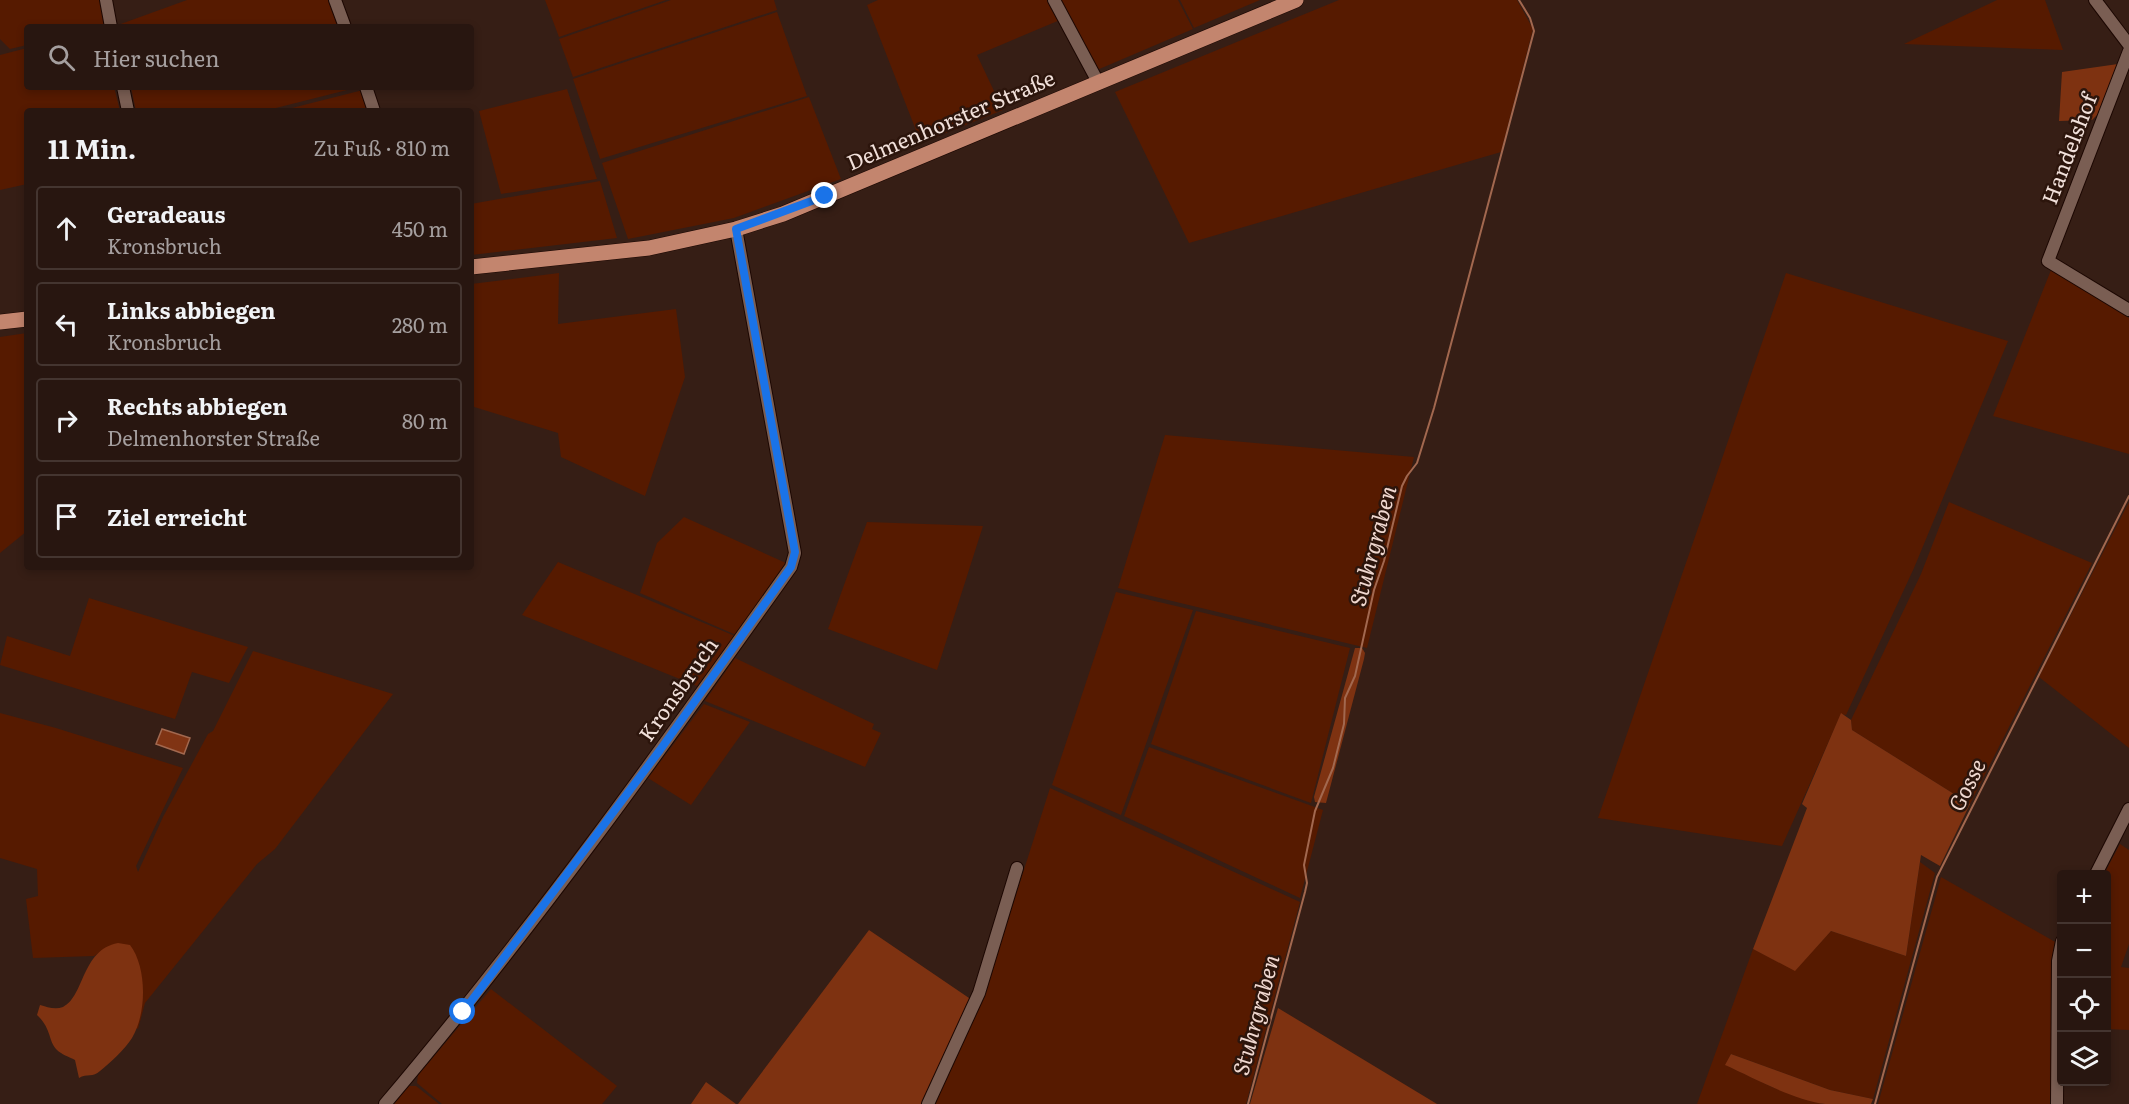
<!DOCTYPE html>
<html lang="de">
<head>
<meta charset="utf-8">
<style>
	:root { --surface:#281610; --page:#34231e; --text:#f1f3f6; --muted:#a59f9f; --line:#443530 }
	body { margin:0; font-family:Literata,serif; background:var(--page); color:var(--text) }
	.controls { position:absolute; right:18px; bottom:18px; display:grid; overflow:hidden; border-radius:6px; box-shadow:0 3px 9px #0003 }
	.controls button { width:54px; height:54px; display:grid; place-items:center; padding:0; border:0; border-bottom:2px solid var(--line); background:var(--surface); color:var(--text); font:30px sans-serif }
	.stop { position:absolute; width:18px; height:18px; margin:-14px; border:4px solid #1a73e8; border-radius:50%; background:#fff }
	.stop.end { background:#1a73e8; border-color:#fff; box-shadow:0 2px 6px #0008 }
	.list { margin:0; padding:0; list-style:none }
	h2 { display:flex; justify-content:space-between; align-items:center; height:78px; margin:0; padding:0 24px; font-size:26px }
	h2 small { font-size:20px; font-weight:400; color:var(--muted) }
	.list li { display:grid; grid-template-columns:39px 1fr auto; gap:18px; align-items:center; box-sizing:border-box; height:84px; margin:0 12px 12px; padding:0 12px; border:2px solid var(--line); border-radius:6px }
	.list b { display:block; font-size:22px; white-space:nowrap }
	.list p { margin:0; font-size:20px; white-space:nowrap; color:var(--muted) }
	.list em { font-size:20px; font-style:normal; color:var(--muted) }
	.icon { flex:none; width:33px; height:33px; fill:none; stroke:currentColor; stroke-width:2; stroke-linecap:round; stroke-linejoin:round }
	.map { position:relative; flex:none; width:2129px; height:1104px; overflow:hidden }
	.search { position:absolute; background:var(--surface); box-shadow:0 3px 9px #0003; left:24px; top:24px; width:450px; height:66px; display:flex; align-items:center; gap:15px; box-sizing:border-box; padding:0 21px; border-radius:6px; color:var(--muted); font-size:22px }
	.panel { position:absolute; background:var(--surface); box-shadow:0 3px 9px #0003; left:24px; top:108px; width:450px; height:462px; border-radius:6px }
	.map>svg:first-child { display:block }
	.green { fill:#561a00 }
	.forest { fill:#7e3211 }
	.water { fill:#803414; stroke:#a2684f; stroke-width:1.5 }
	.lines { fill:none; stroke-linecap:round; stroke-linejoin:round }
	.stream { stroke:#a2684f; stroke-width:2 }
	.minor-casing { stroke:#1c0702; stroke-width:14 }
	.major-casing { stroke:#1c0702; stroke-width:16 }
	.minor { stroke:#7a5e53; stroke-width:12 }
	.major { stroke:#c3856e; stroke-width:15 }
	.route { stroke:#1a73e8; stroke-width:8 }
	.labels { text-anchor:middle; stroke-width:5; stroke-linejoin:round; paint-order:stroke }
	.street-label { font-size:21px; fill:#f1e0da; stroke:#2c150c }
	.water-label { font-size:22px; font-style:italic; fill:#f0d8d0; stroke:#2c150c }
</style>
</head>
<body>
<div class="map">
<svg width="2129" height="1104" viewBox="0 0 2129 1104">
	<rect width="100%" height="100%" fill="#361e15"/>
	<path class="green" d="M 0,0 L 100,0 L 106,25 L 27,27 L 27,45 L 10,49 L 0,39 Z
		M 187,0 L 330,0 L 340,27 L 119,27 L 118,25 Z
		M 545,0 L 666,0 L 559,37 Z
		M 671,0 L 774,0 L 777,10 L 573,77 L 559,39 Z
		M 878,0 L 1050,0 L 1060,20 L 977,55 L 1003,110 L 921,143 L 867,5 Z
		M 1060,0 L 1178,0 L 1193,29 L 1097,70 Z
		M 1180,0 L 1260,0 L 1194,28 Z
		M 1339,0 L 1517,0 L 1533,29 L 1501,152 L 1189,243 L 1115,92 Z
		M 1997,0 L 2045,0 L 2063,50 L 1904,44 Z
		M 777,12 L 807,96 L 600,159 L 573,79 Z
		M 27,48 L 27,87 L 114,87 L 120,111 L 27,111 L 27,184 L 0,190 L 0,55 Z
		M 131,87 L 359,87 L 264,111 L 136,111 Z
		M 567,89 L 597,179 L 501,194 L 479,111 Z
		M 363,90 L 370,111 L 280,111 Z
		M 809,97 L 841,179 L 734,218 L 628,239 L 602,163 Z
		M 600,181 L 617,238 L 471,255 L 471,204 Z
		M 2051,270 L 2129,318 L 2129,454 L 1993,416 Z
		M 559,273 L 558,324 L 676,309 L 685,377 L 645,496 L 561,457 L 558,433 L 471,406 L 471,284 Z
		M 1786,273 L 2008,341 L 1914,568 L 1846,715 L 1841,714 L 1782,846 L 1598,818 Z
		M 27,333 L 27,531 L 0,553 L 0,337 Z
		M 1165,435 L 1414,457 L 1367,648 L 1118,588 Z
		M 1949,502 L 2092,563 L 1970,804 L 1852,730 L 1851,720 L 1921,574 Z
		M 2129,502 L 2129,748 L 2039,677 Z
		M 684,517 L 786,563 L 736,635 L 640,593 L 657,543 Z
		M 867,522 L 983,526 L 937,670 L 828,629 Z
		M 558,562 L 735,636 L 697,686 L 522,615 Z
		M 1116,592 L 1193,610 L 1121,815 L 1052,785 Z
		M 89,598 L 248,647 L 229,683 L 192,672 L 175,719 L 0,665 L 7,636 L 70,656 Z
		M 1196,611 L 1350,648 L 1311,803 L 1151,744 Z
		M 253,651 L 393,694 L 275,849 L 257,864 L 145,1003 L 138,1029 L 135,1027 L 141,1006 L 102,951 L 94,956 L 33,958 L 26,899 L 38,896 L 37,869 L 0,858 L 0,713 L 56,728 L 183,768 L 136,866 L 138,872 L 163,817 L 208,734 L 213,731 Z
		M 735,658 L 874,724 L 872,729 L 881,733 L 865,767 L 705,701 Z
		M 704,704 L 750,722 L 691,805 L 648,778 Z
		M 1149,747 L 1323,810 L 1300,898 L 1124,816 Z
		M 1050,788 L 1300,902 L 1246,1104 L 933,1104 L 984,995 Z
		M 2120,844 L 2129,850 L 2129,944 L 2121,967 L 2129,968 L 2129,1030 L 2107,1029 L 2106,874 L 2104,874 Z
		M 1920,862 L 1935,873 L 1873,1099 L 1830,1090 L 1731,1054 L 1726,1065 L 1772,1087 L 1823,1104 L 1697,1104 L 1753,949 L 1795,970 L 1831,931 L 1906,956 Z
		M 1941,877 L 2057,943 L 2055,1104 L 1878,1104 Z
		M 491,989 L 617,1086 L 602,1104 L 442,1104 L 417,1083 L 418,1075 Z
		M 409,1086 L 416,1086 L 439,1104 L 394,1104 Z"/>
	<path class="forest" d="M 2118,64 L 2104,108 L 2092,120 L 2059,121 L 2062,72 Z
		M 1355,648 L 1362,648 L 1365,653 L 1364,659 L 1326,803 L 1315,802 L 1314,797 Z
		M 1841,713 L 1851,720 L 1852,730 L 1970,804 L 1940,866 L 1921,855 L 1906,956 L 1831,931 L 1795,971 L 1753,949 L 1807,808 L 1802,804 Z
		M 869,930 L 969,998 L 970,1005 L 924,1104 L 738,1104 Z
		M 118,943 L 130,945 C 147,967 147,1013 132,1038 C 125,1049 110,1063 100,1071 C 93,1078 87,1073 79,1078 L 75,1060 C 69,1057 61,1054 57,1050 C 48,1041 52,1029 37,1015 L 40,1005 C 47,1007 55,1010 63,1007 C 85,996 81,950 118,943 Z
		M 1278,1008 L 1437,1104 L 1250,1104 Z
		M 1731,1054 L 1830,1090 L 1873,1099 L 1871,1104 C 1856,1104 1840,1104 1825,1104 C 1793,1100 1754,1078 1725,1065 Z
		M 706,1082 L 736,1104 L 691,1104 Z"/>
	<path class="water" d="M 162,729 L 190,738 L 184,754 L 156,744 Z"/>
	<g class="lines">
		<path class="stream" d="M 1248,1104 L 1305,892 L 1307,883 L 1304,865 L 1315,811 L 1333,768 L 1344,724 L 1345,698 L 1355,676 L 1374,590 L 1384,561 L 1402,486 L 1407,476 L 1417,463 L 1434,408 L 1534,31 L 1530,18 L 1519,0
			M 1875,1104 L 1937,877 L 2129,496"/>
		<defs>
			<path id="minor" d="M 106,0 L 111,27
				M 335,0 L 345,27
				M 1054,0 L 1098,82
				M 2095,0 L 2129,45
				M 2129,51 L 2048,261 L 2129,310
				M 123,87 L 128,111
				M 366,87 L 374,111
				M 2096,874 L 2129,809
				M 385,1104 C 530,933 661,750 791,567 L 795,553 L 736,229
				M 928,1104 L 979,993 L 1017,868
				M 2057,1104 L 2058,961 L 2062,941"/>
			<path id="major" d="M 471,267 L 649,248 L 736,229 L 783,214 L 1296,0
				M 0,322 L 27,319"/>
		</defs>
		<use href="#minor" class="minor-casing"/>
		<use href="#major" class="major-casing"/>
		<use href="#minor" class="minor"/>
		<use href="#major" class="major"/>
	</g>
	<g class="lines">
		<path class="route" d="M 463,1012 L 660,750 L 791,567 L 795,552 L 736,229 L 825,196"/>
	</g>
	<g class="labels">
		<g class="street-label">
			<text transform="translate(951 121) rotate(-23)" y="7">Delmenhorster Straße</text>
			<text transform="translate(2070 149) rotate(-69)" y="7">Handelshof</text>
			<text transform="translate(679 690) rotate(-55)" y="7">Kronsbruch</text>
		</g>
		<g class="water-label">
			<text transform="translate(1373 546) rotate(-75)" y="8">Stuhrgraben</text>
			<text transform="translate(1967 785) rotate(-63)" y="8">Gosse</text>
			<text transform="translate(1256 1015) rotate(-75)" y="8">Stuhrgraben</text>
		</g>
	</g>
</svg>
<div class="controls">
<button>+</button>
<button>−</button>
<button><svg class="icon" aria-label="locate" viewBox="0 0 24 24"><circle cx="12" cy="12" r="6"/><path d="M12 2v4M12 18v4M2 12h4M18 12h4"/></svg></button>
<button><svg class="icon" aria-label="layers" viewBox="0 0 24 24"><path d="M12 4l9 5-9 5-9-5zM3 14l9 5 9-5"/></svg></button>
</div>
<div class="stop" style="left:463px;top:1012px"></div>
<div class="stop end" style="left:825px;top:196px"></div>
<div class="search"><svg class="icon" aria-label="search" viewBox="0 0 24 24"><circle cx="10" cy="10" r="6"/><path d="M15 15l6 6"/></svg>Hier suchen</div>
<section class="panel">
<h2>11 Min.<small>Zu Fuß · 810 m</small></h2>
<ul class="list">
<li><svg class="icon" aria-label="ahead" viewBox="0 0 24 24"><path d="M12 20V5M6 11l6-6 6 6"/></svg><div><b>Geradeaus</b><p>Kronsbruch</p></div><em>450 m</em></li>
<li><svg class="icon" aria-label="left" viewBox="0 0 24 24"><path d="M17 20v-9H6M10 6l-5 5 5 5"/></svg><div><b>Links abbiegen</b><p>Kronsbruch</p></div><em>280 m</em></li>
<li><svg class="icon" aria-label="right" viewBox="0 0 24 24"><path d="M7 20v-9h11M14 6l5 5-5 5"/></svg><div><b>Rechts abbiegen</b><p>Delmenhorster Straße</p></div><em>80 m</em></li>
<li><svg class="icon" aria-label="arrive" viewBox="0 0 24 24"><path d="M6 21V4h12l-3 4 3 4H6"/></svg><div><b>Ziel erreicht</b></div></li>
</ul>
</section>
</div>
</body>
</html>
